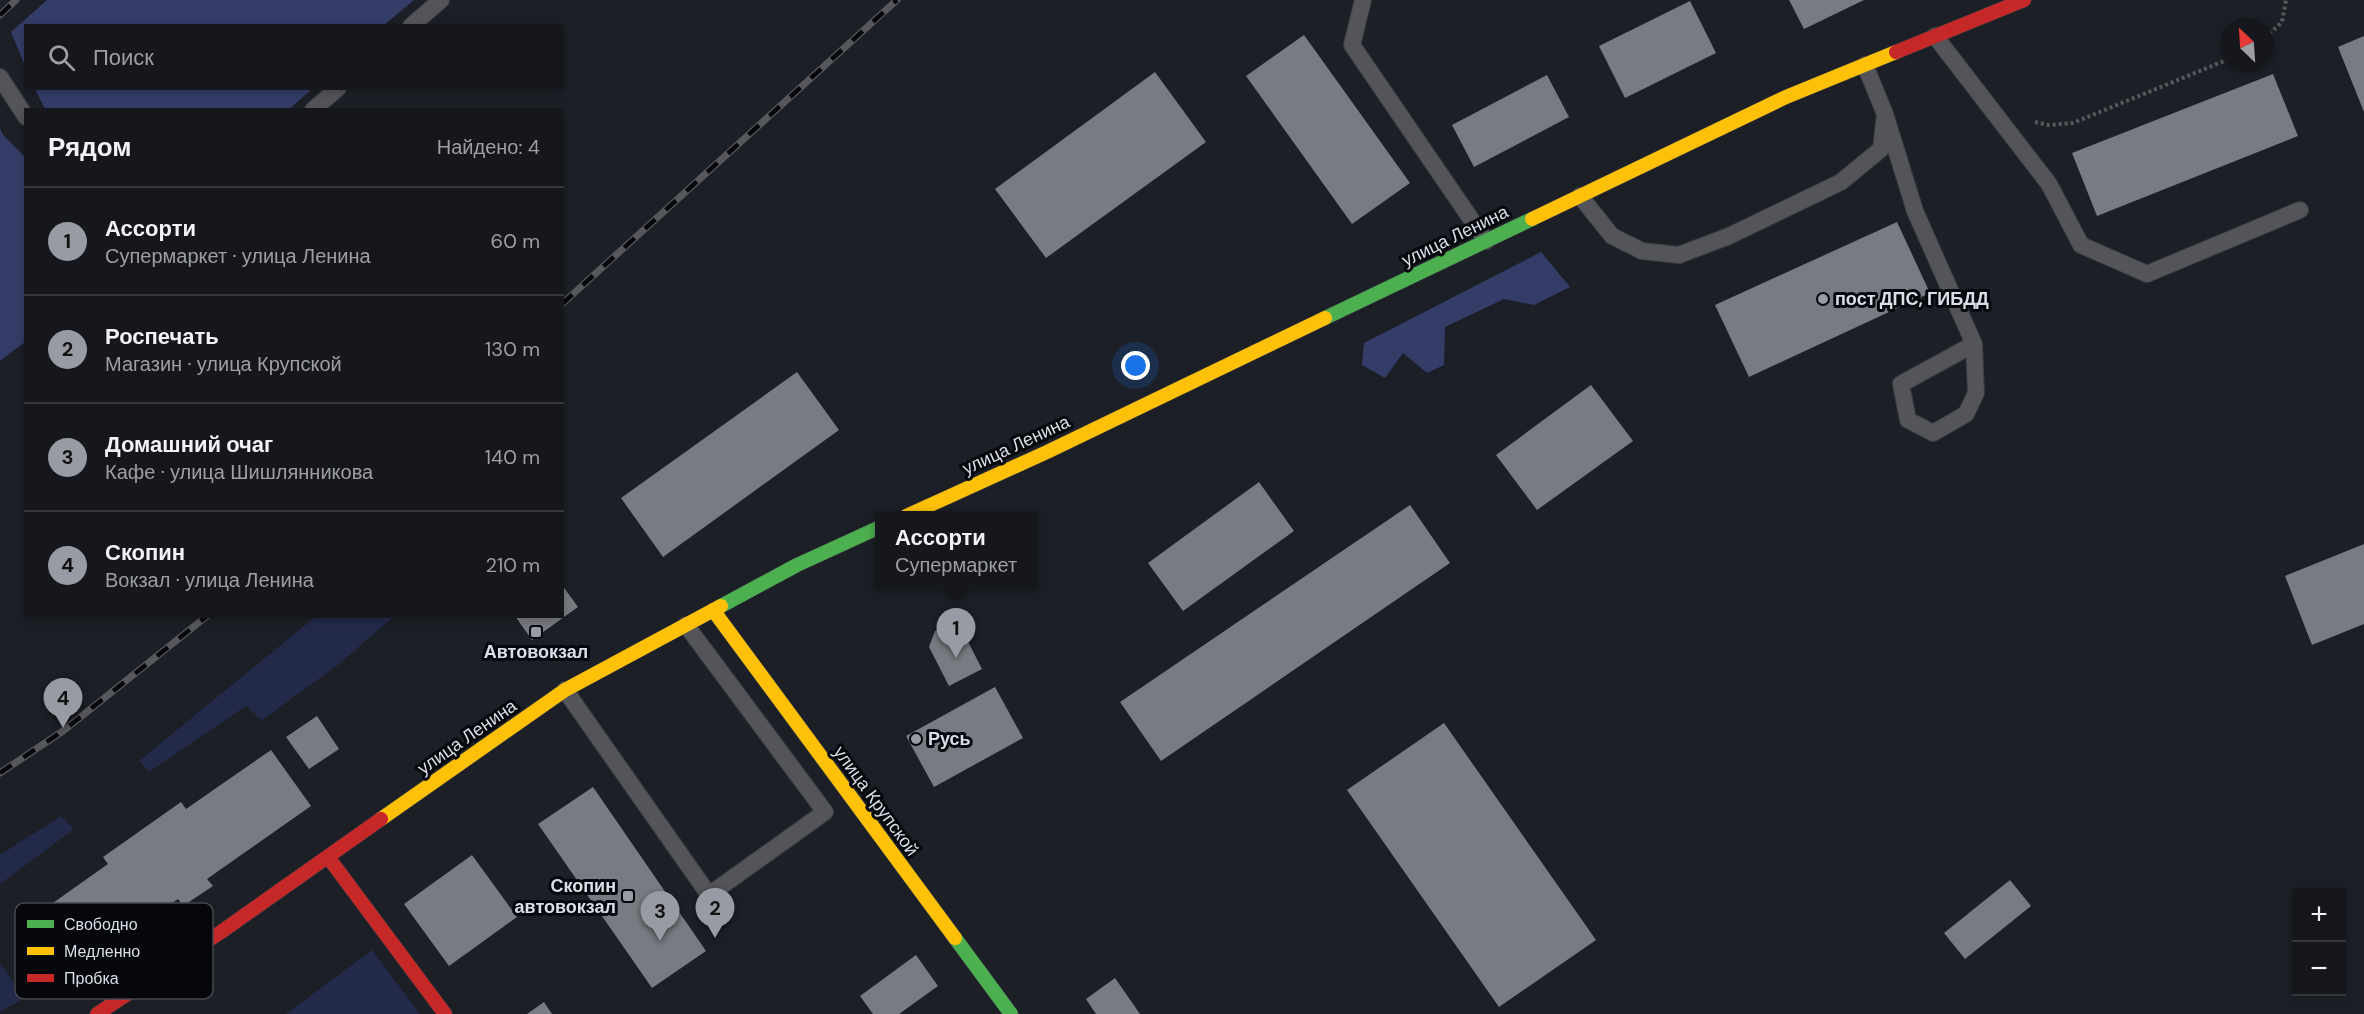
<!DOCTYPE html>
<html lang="ru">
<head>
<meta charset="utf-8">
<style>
	:root { --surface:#15171c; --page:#222429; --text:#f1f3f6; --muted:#9d9fa3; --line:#34363b; --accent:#989ba3 }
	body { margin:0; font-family:"DM Sans",sans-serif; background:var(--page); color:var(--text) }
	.controls { position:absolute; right:18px; bottom:18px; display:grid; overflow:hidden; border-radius:0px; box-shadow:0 3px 9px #0003 }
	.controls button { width:54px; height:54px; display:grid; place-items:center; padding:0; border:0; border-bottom:2px solid var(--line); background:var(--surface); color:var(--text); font:30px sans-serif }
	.compass { position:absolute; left:2220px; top:18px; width:54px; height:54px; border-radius:50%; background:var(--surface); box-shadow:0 3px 9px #0003; rotate:335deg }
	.you { position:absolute; left:1136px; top:366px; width:21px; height:21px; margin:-15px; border:4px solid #fff; border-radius:50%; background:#1a73e8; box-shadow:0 0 0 9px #1a73e833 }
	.badge { display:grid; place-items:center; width:39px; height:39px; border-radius:50%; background:var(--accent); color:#111; font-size:20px; font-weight:700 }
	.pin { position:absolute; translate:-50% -50px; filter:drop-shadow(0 2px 3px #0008) }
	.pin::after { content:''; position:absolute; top:32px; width:21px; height:18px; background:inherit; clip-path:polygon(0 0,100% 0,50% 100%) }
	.popup { position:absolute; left:875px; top:511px; width:162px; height:78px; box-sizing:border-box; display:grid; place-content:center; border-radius:0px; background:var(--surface); filter:drop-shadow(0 2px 4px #0005); font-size:20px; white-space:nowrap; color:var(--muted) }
	.popup b { font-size:22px; color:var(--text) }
	.popup::after { content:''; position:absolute; left:50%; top:100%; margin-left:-12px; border:12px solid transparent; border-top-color:var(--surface) }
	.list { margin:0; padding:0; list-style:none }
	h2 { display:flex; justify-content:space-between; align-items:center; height:78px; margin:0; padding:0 24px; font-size:26px }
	h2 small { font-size:20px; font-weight:400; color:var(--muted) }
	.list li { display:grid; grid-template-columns:39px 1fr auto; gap:18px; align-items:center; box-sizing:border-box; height:108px; padding:0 24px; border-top:2px solid var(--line) }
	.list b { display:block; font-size:22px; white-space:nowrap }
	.list p { margin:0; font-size:20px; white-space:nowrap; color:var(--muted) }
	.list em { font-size:20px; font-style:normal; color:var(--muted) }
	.icon { flex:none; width:33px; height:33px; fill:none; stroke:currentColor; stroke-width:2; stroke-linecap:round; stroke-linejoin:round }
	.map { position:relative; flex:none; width:2364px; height:1014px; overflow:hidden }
	.search { position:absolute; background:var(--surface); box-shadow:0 3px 9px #0003; left:24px; top:24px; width:540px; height:66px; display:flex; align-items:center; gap:15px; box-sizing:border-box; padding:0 21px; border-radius:0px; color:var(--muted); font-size:22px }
	.panel { position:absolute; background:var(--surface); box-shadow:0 3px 9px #0003; left:24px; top:108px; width:540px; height:510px; border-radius:0px }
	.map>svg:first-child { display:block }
	.green { fill:#232949 }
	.forest { fill:#333d68 }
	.building { fill:#797b82 }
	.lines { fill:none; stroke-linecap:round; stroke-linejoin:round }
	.lane-casing { stroke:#3a3c41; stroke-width:18 }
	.fast-casing { stroke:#3a3c41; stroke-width:15 }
	.slow-casing { stroke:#3a3c41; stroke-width:15 }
	.jam-casing { stroke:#3a3c41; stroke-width:15 }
	.path { stroke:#57595d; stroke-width:4; stroke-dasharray:3 3; stroke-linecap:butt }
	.lane { stroke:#54555a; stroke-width:16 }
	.fast { stroke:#4caf50; stroke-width:14 }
	.slow { stroke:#ffc107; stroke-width:14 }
	.jam { stroke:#c62828; stroke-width:14 }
	.rail-casing { stroke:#57585d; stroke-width:7 }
	.rail { stroke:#06070c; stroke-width:4.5; stroke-dasharray:14; stroke-linecap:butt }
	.poi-dot { fill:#989ba3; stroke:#06070c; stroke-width:2 }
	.labels { text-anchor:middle; stroke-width:6; stroke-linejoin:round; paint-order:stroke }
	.street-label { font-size:18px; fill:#dbdee6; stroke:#06070c }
	.poi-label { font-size:18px; font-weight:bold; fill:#dbdee6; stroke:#06070c; text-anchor:start }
	.key { fill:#06070c; stroke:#46484d; stroke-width:1.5 }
	.key-label { font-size:16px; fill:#dbdee6 }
</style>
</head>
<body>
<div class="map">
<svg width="2364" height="1014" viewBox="0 0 2364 1014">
	<rect width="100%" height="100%" fill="#1c1f26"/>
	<path class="green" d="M 315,617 L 393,617 L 338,665 L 262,720 L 246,706 L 149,772 L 139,761 Z
		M 61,816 L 74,829 L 0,884 L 0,855 Z
		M 372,950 L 420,1014 L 286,1014 Z
		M 0,963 L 25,998 L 0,1012 Z"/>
	<path class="forest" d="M 47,0 L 414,0 L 384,25 L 26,26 L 25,66 L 11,32 Z
		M 35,89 L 312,89 L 288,110 L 45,109 Z
		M 0,128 L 3,135 L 26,158 L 25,342 L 0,361 Z
		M 1541,252 L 1570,287 L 1534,305 L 1504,299 L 1445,327 L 1444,365 L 1427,373 L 1403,353 L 1385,378 L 1362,365 L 1364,343 Z"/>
	<path class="building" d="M 1789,0 L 1864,0 L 1804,29 Z
		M 1690,1 L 1716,53 L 1625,98 L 1599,46 Z
		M 1304,35 L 1410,183 L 1352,224 L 1246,76 Z
		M 2364,36 L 2364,112 L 2338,47 Z
		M 1155,72 L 1206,142 L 1046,258 L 995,189 Z
		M 2273,74 L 2298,136 L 2097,216 L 2072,153 Z
		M 1547,75 L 1569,117 L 1474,167 L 1452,125 Z
		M 1897,222 L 1930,293 L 1749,377 L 1715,305 Z
		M 797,372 L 839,430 L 663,557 L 621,498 Z
		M 1591,385 L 1633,441 L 1537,510 L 1496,455 Z
		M 1259,482 L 1294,531 L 1183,611 L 1148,563 Z
		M 1410,505 L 1450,563 L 1161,761 L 1120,702 Z
		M 2364,544 L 2364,624 L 2312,645 L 2285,576 Z
		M 562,585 L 578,607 L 532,640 L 515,616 L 562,616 Z
		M 957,620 L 982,669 L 949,686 L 929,647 L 935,631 Z
		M 995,687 L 1023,738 L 934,787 L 906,736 Z
		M 317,716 L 339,749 L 309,769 L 286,737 Z
		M 1444,723 L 1596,940 L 1499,1007 L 1347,790 Z
		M 271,750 L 311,806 L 207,879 L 213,886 L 183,906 L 178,899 L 65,978 L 54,962 L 44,969 L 26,944 L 36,937 L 26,922 L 108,864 L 103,857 L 181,802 L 186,809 Z
		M 593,787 L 706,951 L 652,988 L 538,824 Z
		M 472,855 L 517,917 L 449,966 L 404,904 Z
		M 2010,880 L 2031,906 L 1965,959 L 1944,933 Z
		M 916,955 L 938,986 L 899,1014 L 873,1014 L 860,996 Z
		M 1115,978 L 1140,1014 L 1096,1014 L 1086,999 Z
		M 544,1002 L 552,1014 L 527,1014 Z"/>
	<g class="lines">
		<defs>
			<path id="lane" d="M 1363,0 L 1352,45 L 1486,241
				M 411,26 L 441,0
				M 1935,36 L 2049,184 L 2081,245 L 2147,274 L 2300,210
				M 0,77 L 26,117
				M 313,110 L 338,88
				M 1885,114 L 1915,211 L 1974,344 L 1976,393 L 1966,414 L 1933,433 L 1908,420 L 1901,384 L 1974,344
				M 1580,196 L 1612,236 L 1642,251 L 1679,255 L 1729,236 L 1841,182 L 1881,149 L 1885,114 L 1865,65
				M 565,690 L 709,895 L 825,812 L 686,625"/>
			<path id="fast" d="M 1325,318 L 1532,219
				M 721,606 L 797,565 L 880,527
				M 955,938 L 1011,1014"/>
			<path id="slow" d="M 1532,219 L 1786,97 L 1896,52
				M 906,516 L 1047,452 L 1325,318
				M 713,610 L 955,938
				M 381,819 L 565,690 L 721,606"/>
			<path id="jam" d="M 1896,52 L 2024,0
				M 328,857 L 445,1014
				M 97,1014 L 221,932 L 381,819"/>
		</defs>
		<use href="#lane" class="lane-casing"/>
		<use href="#fast" class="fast-casing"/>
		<use href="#slow" class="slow-casing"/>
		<use href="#jam" class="jam-casing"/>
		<path class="path" d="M 2265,38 L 2282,22 L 2286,0
			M 2035,122 L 2049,125 L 2073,123 L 2229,59"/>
		<use href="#lane" class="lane"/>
		<use href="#fast" class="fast"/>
		<use href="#slow" class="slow"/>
		<use href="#jam" class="jam"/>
		<defs>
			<path id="rail" d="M 0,15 L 16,0
				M 562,304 L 897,0
				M 0,773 L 63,731 L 207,616"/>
		</defs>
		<use href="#rail" class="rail-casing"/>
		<use href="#rail" class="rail"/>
	</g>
	<g class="poi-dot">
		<circle cx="1823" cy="299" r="6"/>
		<rect x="530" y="626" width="12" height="12" rx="3"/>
		<circle cx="916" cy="739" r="6"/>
		<rect x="622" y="890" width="12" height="12" rx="3"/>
	</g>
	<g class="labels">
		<g class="street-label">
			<text transform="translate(1455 236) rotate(-26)" y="6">улица Ленина</text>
			<text transform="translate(1016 445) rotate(-25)" y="6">улица Ленина</text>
			<text transform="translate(467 737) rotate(-35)" y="6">улица Ленина</text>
			<text transform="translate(876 801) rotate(54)" y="6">улица Крупской</text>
		</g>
		<g class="poi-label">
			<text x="1835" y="305">пост ДПС, ГИБДД</text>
			<text x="536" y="658" text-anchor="middle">Автовокзал</text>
			<text x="928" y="745">Русь</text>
			<text x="616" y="892" text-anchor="end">Скопин<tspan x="616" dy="21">автовокзал</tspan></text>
		</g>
	</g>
	<rect x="15" y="903" width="198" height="96" rx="9" class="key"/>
	<rect x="27" y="920" width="27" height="8" fill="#4caf50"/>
	<rect x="27" y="947" width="27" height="8" fill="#ffc107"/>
	<rect x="27" y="974" width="27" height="8" fill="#c62828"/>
	<g class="key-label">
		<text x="64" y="930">Свободно</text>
		<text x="64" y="957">Медленно</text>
		<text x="64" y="984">Пробка</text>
	</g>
</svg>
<div class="controls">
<button>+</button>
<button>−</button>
</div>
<svg class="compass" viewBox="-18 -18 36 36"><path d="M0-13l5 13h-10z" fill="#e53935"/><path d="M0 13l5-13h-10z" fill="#9d9fa3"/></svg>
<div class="you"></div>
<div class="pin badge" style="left:956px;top:658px">1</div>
<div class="popup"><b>Ассорти</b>Супермаркет</div>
<div class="pin badge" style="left:715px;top:938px">2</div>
<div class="pin badge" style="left:660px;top:941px">3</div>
<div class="pin badge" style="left:63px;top:728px">4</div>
<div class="search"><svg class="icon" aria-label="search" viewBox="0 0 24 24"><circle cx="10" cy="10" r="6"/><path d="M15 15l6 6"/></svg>Поиск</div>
<section class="panel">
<h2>Рядом<small>Найдено: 4</small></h2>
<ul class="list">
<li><span class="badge">1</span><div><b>Ассорти</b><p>Супермаркет · улица Ленина</p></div><em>60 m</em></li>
<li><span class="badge">2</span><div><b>Роспечать</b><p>Магазин · улица Крупской</p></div><em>130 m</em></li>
<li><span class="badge">3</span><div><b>Домашний очаг</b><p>Кафе · улица Шишлянникова</p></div><em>140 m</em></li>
<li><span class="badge">4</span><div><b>Скопин</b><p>Вокзал · улица Ленина</p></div><em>210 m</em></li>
</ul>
</section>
</div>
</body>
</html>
